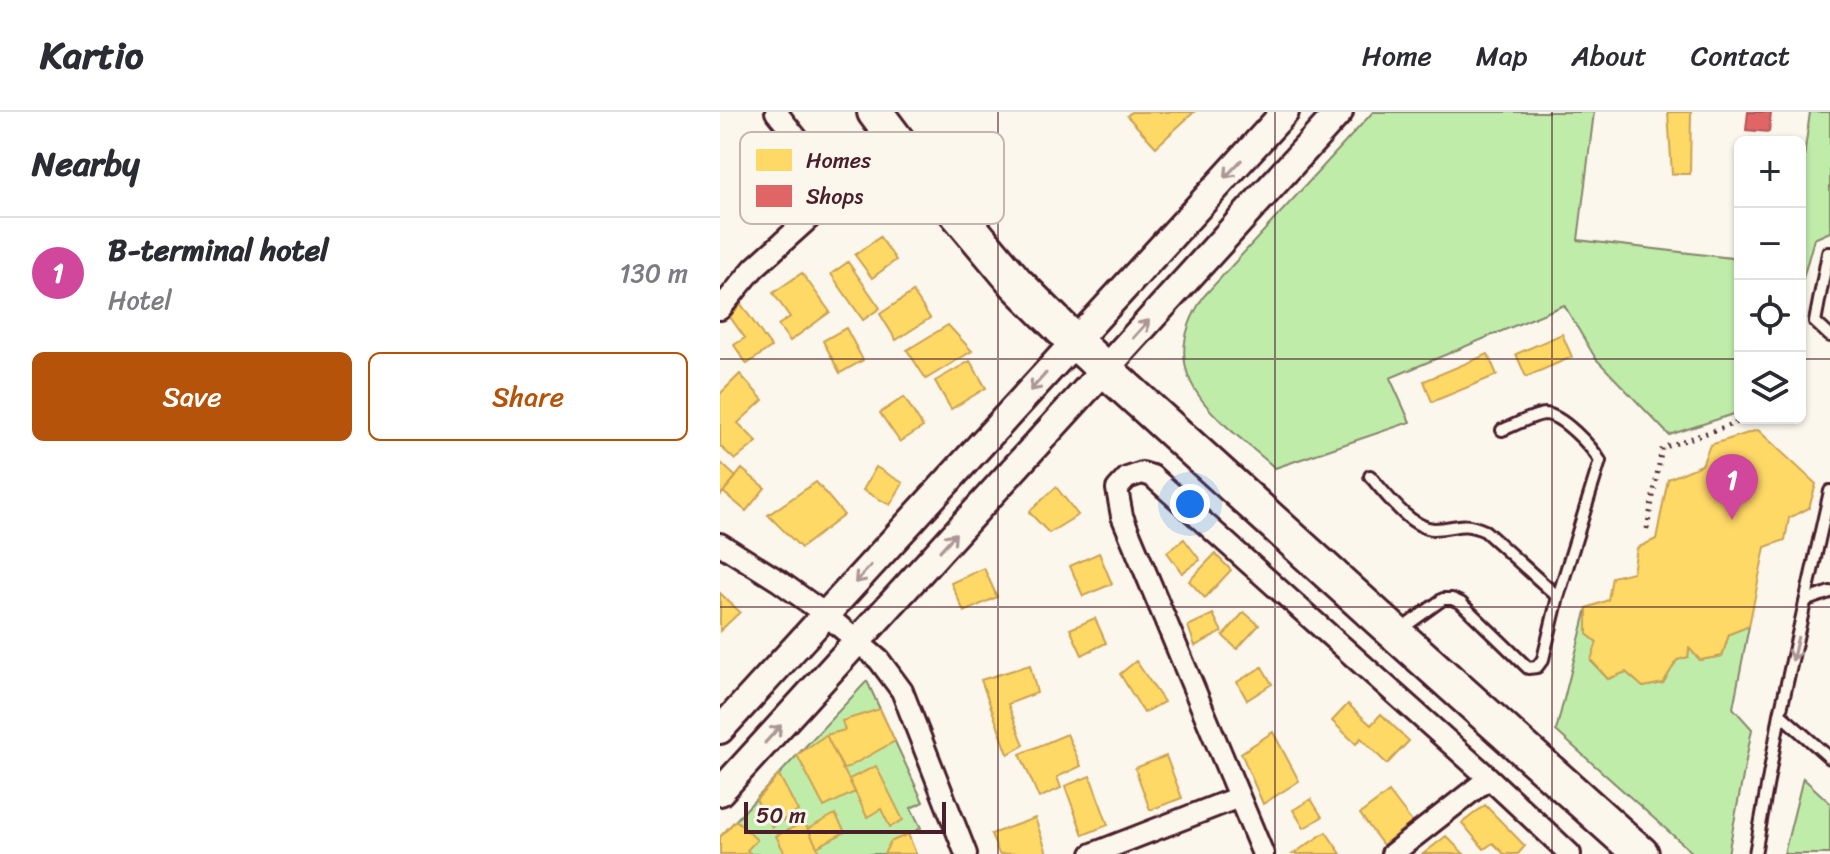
<!DOCTYPE html>
<html lang="en">
<head>
<meta charset="utf-8">
<style>
	:root { --surface:#fff; --page:#f2f2f3; --text:#2b2b33; --muted:#7c7c81; --line:#e1e1e2; --accent:#b45309 }
	body { margin:0; font-family:Sriracha,sans-serif; background:var(--page); color:var(--text) }
	.controls { position:absolute; right:24px; top:24px; display:grid; overflow:hidden; border-radius:12px; box-shadow:0 2px 6px #0004 }
	.controls button { width:72px; height:72px; display:grid; place-items:center; padding:0; border:0; border-bottom:2px solid var(--line); background:var(--surface); color:var(--text); font:40px sans-serif }
	.scale { position:absolute; left:24px; bottom:20px; width:202px; box-sizing:border-box; padding-left:8px; border:4px solid #4a1f2b; border-top:0; font-size:22px; line-height:28px; white-space:nowrap; color:#4a1f2b; -webkit-text-stroke:6px #fbf7ec; paint-order:stroke }
	.you { position:absolute; left:470px; top:392px; width:28px; height:28px; margin:-20px; border:6px solid #fff; border-radius:50%; background:#1a73e8; box-shadow:0 0 0 12px #1a73e833 }
	.badge { display:grid; place-items:center; width:52px; height:52px; border-radius:50%; background:var(--accent); color:#fff; font-size:26px; font-weight:700 }
	.pin { position:absolute; translate:-50% -66px; filter:drop-shadow(0 2px 4px #0008) }
	.pin::after { content:''; position:absolute; top:42px; width:28px; height:24px; background:inherit; clip-path:polygon(0 0,100% 0,50% 100%) }
	.list { margin:0; padding:0; list-style:none }
	h2 { display:flex; justify-content:space-between; align-items:center; height:104px; margin:0; padding:0 32px; font-size:34px }
	h2 small { font-size:26px; font-weight:400; color:var(--muted) }
	.list li { display:grid; grid-template-columns:52px 1fr auto; gap:24px; align-items:center; box-sizing:border-box; height:112px; padding:0 32px; border-top:2px solid var(--line) }
	.list b { display:block; font-size:30px; white-space:nowrap }
	.list p { margin:0; font-size:26px; white-space:nowrap; color:var(--muted) }
	.list em { font-size:26px; font-style:normal; color:var(--muted) }
	.actions { display:flex; gap:16px; padding:24px 32px }
	.actions a { flex:1; padding:18px 0; border:2px solid var(--accent); border-radius:12px; text-align:center; font-size:28px; color:var(--accent) }
	.actions .main { background:var(--accent); color:#fff }
	.icon { flex:none; width:44px; height:44px; fill:none; stroke:currentColor; stroke-width:2; stroke-linecap:round; stroke-linejoin:round }
	.map { position:relative; flex:none; width:1110px; height:742px; overflow:hidden }
	header { display:flex; align-items:center; gap:48px; box-sizing:border-box; height:112px; padding:0 40px; background:var(--surface); border-bottom:2px solid var(--line) }
	header strong { font-size:38px }
	nav { display:flex; gap:44px; margin-inline-start:auto; font-size:28px }
	main { display:flex }
	aside { flex:1; background:var(--surface) }
	.map>svg:first-child { display:block }
	.green { fill:#c0ecaa; stroke:#85866a; stroke-width:2 }
	.homes { fill:#ffd966; stroke:#c9a154; stroke-width:2 }
	.shops { fill:#e06666; stroke:#b35154; stroke-width:2 }
	.lines { fill:none; stroke-linecap:round; stroke-linejoin:round }
	.service-casing { stroke:#4a1f2b; stroke-width:16 }
	.minor-casing { stroke:#4a1f2b; stroke-width:26 }
	.tertiary-casing { stroke:#4a1f2b; stroke-width:32 }
	.trunk-casing { stroke:#4a1f2b; stroke-width:40 }
	.path { stroke:#4a1f2b; stroke-width:5; stroke-dasharray:2 6; stroke-linecap:butt }
	.service { stroke:#fbf7ec; stroke-width:10 }
	.minor { stroke:#fbf7ec; stroke-width:20 }
	.tertiary { stroke:#fbf7ec; stroke-width:26 }
	.trunk { stroke:#fbf7ec; stroke-width:34 }
	.oneway { stroke:#ab9695 }
	.grid { fill:none; stroke:#4a1f2b; stroke-width:2; stroke-opacity:0.55 }
	.key { fill:#fbf7ec; stroke:#c6b6b2; stroke-width:2 }
	.key-label { font-size:22px; fill:#4a1f2b }
</style>
</head>
<body>
<header>
<strong>Kartio</strong>
<nav><a>Home</a><a>Map</a><a>About</a><a>Contact</a></nav>
</header>
<main>
<aside>
<h2>Nearby<small></small></h2>
<ul class="list">
<li><span class="badge" style="background:#d1479c">1</span><div><b>B-terminal hotel</b><p>Hotel</p></div><em>130 m</em></li>
</ul>
<div class="actions"><a class="main">Save</a><a>Share</a></div>
</aside>
<div class="map">
<svg width="1110" height="742" viewBox="0 0 1110 742">
	<rect width="100%" height="100%" fill="#fbf7ec"/>
	<filter id="ink" filterUnits="userSpaceOnUse"><feTurbulence type="fractalNoise" baseFrequency=".0125" numOctaves="2"/><feDisplacementMap in="SourceGraphic" scale="16" xChannelSelector="R" yChannelSelector="G"/><feConvolveMatrix kernelMatrix="1 2 1 2 8 2 1 2 1" color-interpolation-filters="sRGB"/></filter>
	<g filter="url(#ink)">
		<path class="green" d="M 653,0 L 874,0 L 858,128 L 1020,147 L 1020,300 L 949,323 L 876,247 L 844,193 L 670,266 L 690,310 L 555,356 C 499,306 429,267 484,184 Z
			M 1090,0 L 1110,0 L 1110,120 L 1094,127 L 1080,177 L 1080,76 Z
			M 867,496 L 867,522 L 877,530 L 871,549 L 888,567 L 906,560 L 923,575 L 943,571 L 957,548 L 968,545 L 969,536 L 980,548 L 1002,544 L 1009,522 L 1029,514 L 1013,596 L 1032,617 L 1008,742 L 974,742 L 836,619 Z
			M 147,569 L 203,690 L 191,696 L 201,716 L 188,723 L 196,742 L 0,742 L 0,725 Z
			M 1083,666 L 1110,691 L 1110,742 L 1064,742 Z"/>
		<path class="homes" d="M 411,0 L 474,0 L 436,35 L 407,4 Z
			M 948,0 L 971,0 L 970,62 L 952,62 Z
			M 160,125 L 176,148 L 152,166 L 135,143 Z
			M 128,150 L 160,196 L 143,208 L 111,162 Z
			M 82,161 L 110,200 L 70,229 L 58,213 L 70,205 L 53,181 Z
			M 193,180 L 210,206 L 176,228 L 160,202 Z
			M 21,192 L 51,235 L 27,252 L 14,233 L 25,226 L 10,205 Z
			M 228,213 L 252,239 L 206,267 L 187,238 Z
			M 126,216 L 143,248 L 120,261 L 103,229 Z
			M 842,222 L 852,245 L 806,265 L 796,242 Z
			M 768,242 L 777,263 L 712,290 L 704,269 Z
			M 250,249 L 266,276 L 231,297 L 215,269 Z
			M 20,262 L 43,288 L 18,311 L 37,330 L 15,348 L 0,334 L 0,282 Z
			M 184,285 L 203,315 L 180,330 L 160,301 Z
			M 1038,318 L 1096,372 L 1089,396 L 1069,406 L 1065,428 L 1045,435 L 1029,514 L 1009,522 L 1002,544 L 980,548 L 969,536 L 968,545 L 957,548 L 943,571 L 923,575 L 906,560 L 888,567 L 871,548 L 877,530 L 867,522 L 867,496 L 888,488 L 892,465 L 913,460 L 917,436 L 936,427 L 948,367 L 982,353 L 990,333 Z
			M 0,350 L 16,365 L 0,384 Z
			M 156,355 L 183,371 L 170,393 L 143,378 Z
			M 22,357 L 45,376 L 26,399 L 3,380 Z
			M 96,370 L 124,403 L 81,436 L 48,403 Z
			M 336,375 L 358,403 L 329,421 L 309,400 Z
			M 464,427 L 480,448 L 462,461 L 447,440 Z
			M 379,441 L 392,472 L 363,484 L 350,454 Z
			M 495,442 L 511,458 L 485,486 L 469,469 Z
			M 264,456 L 277,485 L 244,500 L 231,471 Z
			M 0,481 L 20,500 L 0,519 Z
			M 524,500 L 539,513 L 517,537 L 503,524 Z
			M 493,502 L 502,520 L 475,534 L 468,514 Z
			M 375,506 L 386,531 L 362,543 L 350,517 Z
			M 416,549 L 444,590 L 424,601 L 400,562 Z
			M 310,553 L 317,581 L 288,592 L 304,633 L 288,642 L 261,568 Z
			M 542,555 L 552,572 L 527,588 L 517,570 Z
			M 628,592 L 651,613 L 661,602 L 689,629 L 667,652 L 641,626 L 636,632 L 612,609 Z
			M 160,597 L 175,629 L 123,658 L 106,623 L 125,618 L 122,609 Z
			M 553,620 L 579,669 L 543,692 L 521,641 Z
			M 347,622 L 361,654 L 337,665 L 341,676 L 319,686 L 300,642 Z
			M 106,623 L 135,680 L 104,695 L 77,643 Z
			M 446,644 L 462,686 L 430,698 L 415,656 Z
			M 156,654 L 183,708 L 170,715 L 161,697 L 147,705 L 129,667 Z
			M 59,663 L 78,699 L 52,715 L 36,688 Z
			M 370,664 L 388,713 L 363,723 L 345,674 Z
			M 669,680 L 692,710 L 663,733 L 640,702 Z
			M 591,687 L 602,705 L 584,716 L 573,698 Z
			M 765,693 L 805,734 L 798,742 L 784,742 L 773,731 L 764,737 L 742,711 Z
			M 115,702 L 125,720 L 97,735 L 88,717 Z
			M 315,706 L 327,741 L 279,742 L 271,722 Z
			M 16,708 L 37,728 L 27,738 L 31,742 L 0,742 L 0,725 Z
			M 84,710 L 101,742 L 65,742 L 56,724 Z
			M 606,720 L 621,742 L 573,742 Z
			M 188,722 L 196,742 L 164,742 L 170,730 Z
			M 726,724 L 744,742 L 703,742 Z"/>
		<path class="shops" d="M 1028,0 L 1051,0 L 1049,20 L 1026,18 Z"/>
		<g class="lines">
			<defs>
				<path id="service" d="M 1110,141 L 1108,141 L 1095,210 L 1110,224
					M 650,364 C 665,381 690,416 714,417 C 737,417 739,408 765,419 L 838,485
					M 1087,488 L 1110,480
					M 680,518 L 723,487 L 732,487 L 741,491 L 808,556 L 817,555 L 823,547 L 838,485 L 880,349 C 872,335 842,303 825,302 C 815,302 793,314 782,318
					M 1060,602 L 1110,646
					M 1035,742 L 1060,602 L 1110,379"/>
				<path id="minor" d="M 0,197 L 34,156 L 96,100 L 107,80 L 104,60 L 56,0
					M 0,432 L 59,469 L 105,502 L 159,548 L 182,579 L 246,742
					M 372,742 L 519,685
					M 543,742 L 402,404 L 397,377 L 407,366 L 422,361 L 432,364 L 769,666 L 850,742
					M 672,742 L 769,666"/>
				<path id="tertiary" d="M 0,618 L 565,0
					M 0,680 L 619,0"/>
				<path id="trunk" d="M 155,0 L 176,28 L 296,171 L 355,230 L 676,522 L 921,742"/>
			</defs>
			<use href="#service" class="service-casing"/>
			<use href="#minor" class="minor-casing"/>
			<use href="#tertiary" class="tertiary-casing"/>
			<use href="#trunk" class="trunk-casing"/>
			<path class="path" d="M 927,417 L 942,336 L 1016,311 L 1020,274"/>
			<use href="#service" class="service"/>
			<use href="#minor" class="minor"/>
			<use href="#tertiary" class="tertiary"/>
			<use href="#trunk" class="trunk"/>
		</g>
		<defs><path id="oneway-shaft" d="M-6 0H5M1.5-3L5.5 0L1.5 3" fill="none" stroke-width="1.6" stroke-linecap="round" stroke-linejoin="round" transform="scale(2)"/></defs>
		<g class="oneway">
			<use href="#oneway-shaft" transform="translate(513 57) rotate(133)"/>
			<use href="#oneway-shaft" transform="translate(421 217) rotate(-48)"/>
			<use href="#oneway-shaft" transform="translate(318 270) rotate(132)"/>
			<use href="#oneway-shaft" transform="translate(228 430) rotate(-48)"/>
			<use href="#oneway-shaft" transform="translate(143 462) rotate(132)"/>
			<use href="#oneway-shaft" transform="translate(1075 537) rotate(103)"/>
			<use href="#oneway-shaft" transform="translate(53 622) rotate(-48)"/>
		</g>
	</g>
	<path class="grid" d="M 278,0 L 278,742M 555,0 L 555,742M 832,0 L 832,742M 0,247 L 1020,247M 1080,247 L 1110,247M 0,495 L 1110,495"/>
	<rect x="20" y="20" width="264" height="92" rx="12" class="key"/>
	<rect x="36" y="37" width="36" height="22" fill="#ffd966"/>
	<rect x="36" y="73" width="36" height="22" fill="#e06666"/>
	<g class="key-label">
		<text x="86" y="56">Homes</text>
		<text x="86" y="92">Shops</text>
	</g>
</svg>
<div class="controls">
<button>+</button>
<button>−</button>
<button><svg class="icon" aria-label="locate" viewBox="0 0 24 24"><circle cx="12" cy="12" r="6"/><path d="M12 2v4M12 18v4M2 12h4M18 12h4"/></svg></button>
<button><svg class="icon" aria-label="layers" viewBox="0 0 24 24"><path d="M12 4l9 5-9 5-9-5zM3 14l9 5 9-5"/></svg></button>
</div>
<div class="scale">50 m</div>
<div class="you"></div>
<div class="pin badge" style="left:1012px;top:408px;background:#d1479c">1</div>
</div>
</main>
</body>
</html>
